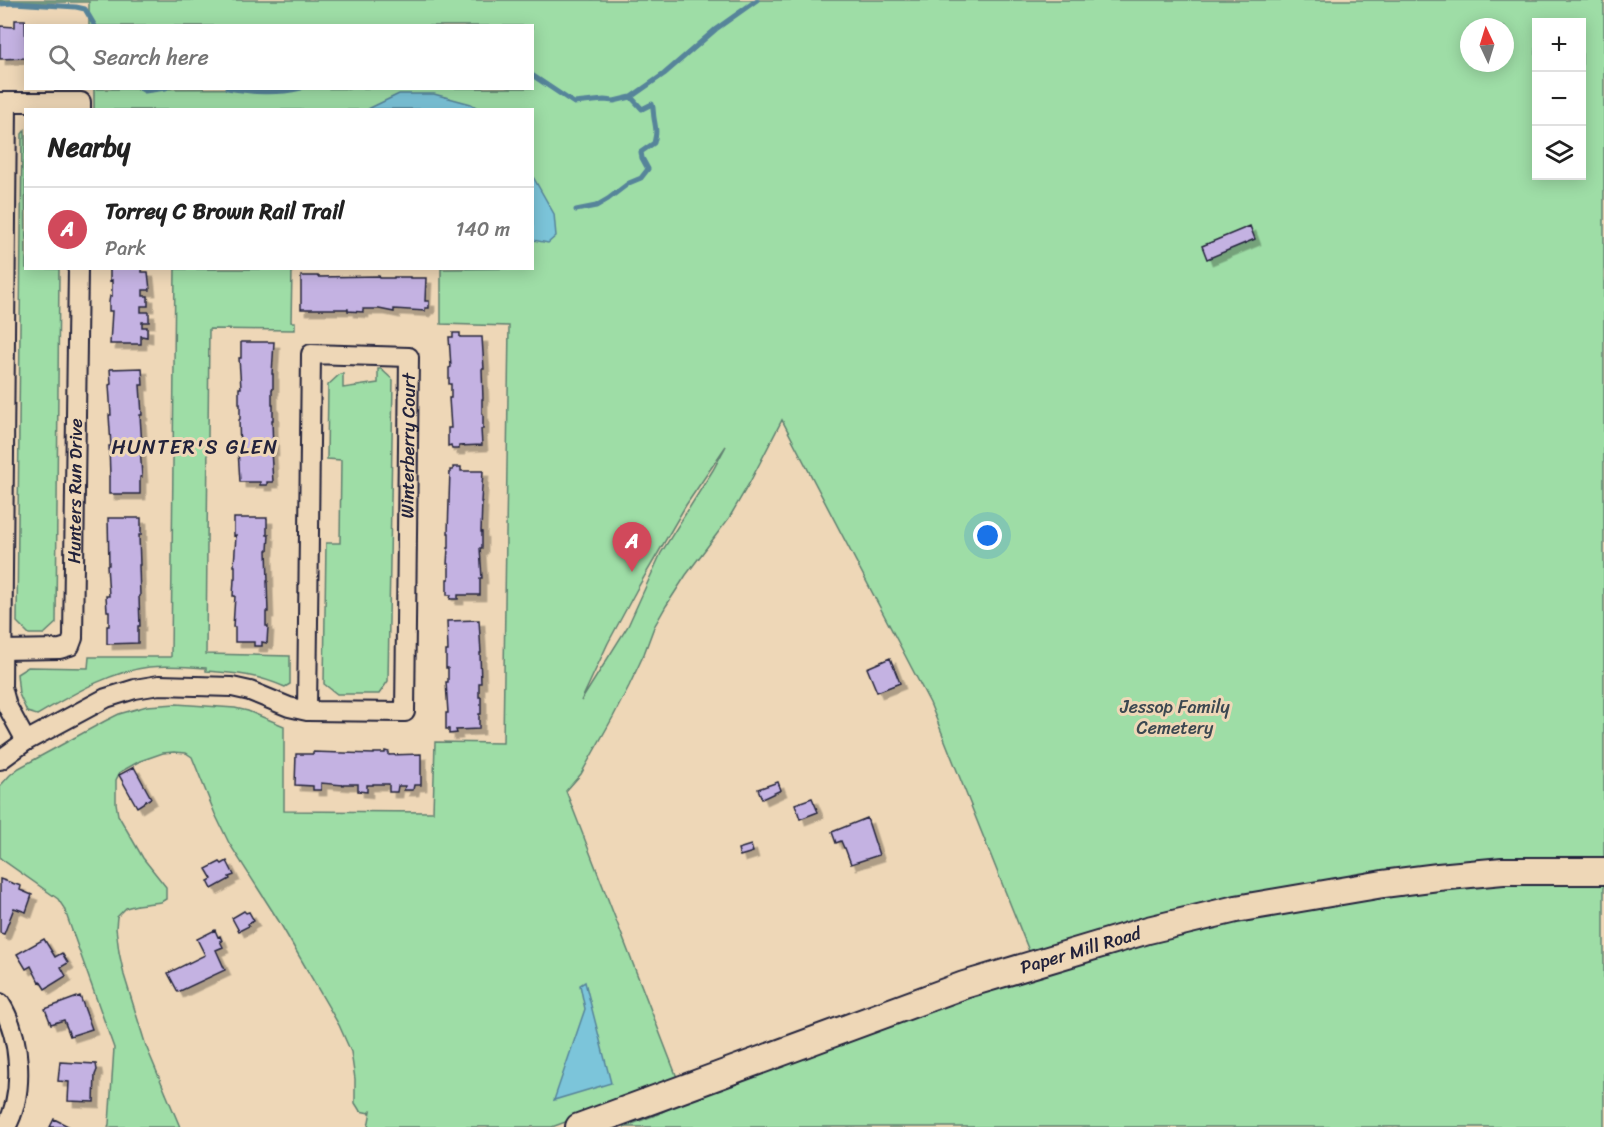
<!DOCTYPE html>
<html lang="en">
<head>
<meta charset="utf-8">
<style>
	:root { --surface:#fff; --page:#f2f2f2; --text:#222; --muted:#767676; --line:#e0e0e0; --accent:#d1495b }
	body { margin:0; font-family:Sriracha,sans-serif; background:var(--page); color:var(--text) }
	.controls { position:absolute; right:18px; top:18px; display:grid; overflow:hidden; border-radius:0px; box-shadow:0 3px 15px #0003 }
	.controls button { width:54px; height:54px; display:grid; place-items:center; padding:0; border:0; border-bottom:2px solid var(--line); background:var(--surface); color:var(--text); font:30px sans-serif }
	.compass { position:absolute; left:1460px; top:18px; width:54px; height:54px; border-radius:50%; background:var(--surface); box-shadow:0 3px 15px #0003; rotate:356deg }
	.you { position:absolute; left:988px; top:536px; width:21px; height:21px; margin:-15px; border:4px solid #fff; border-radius:50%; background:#1a73e8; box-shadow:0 0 0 9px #1a73e833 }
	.badge { display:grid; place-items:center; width:39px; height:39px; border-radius:50%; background:var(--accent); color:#fff; font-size:20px; font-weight:700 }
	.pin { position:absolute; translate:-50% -50px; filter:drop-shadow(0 2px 3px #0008) }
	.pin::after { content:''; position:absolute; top:32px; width:21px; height:18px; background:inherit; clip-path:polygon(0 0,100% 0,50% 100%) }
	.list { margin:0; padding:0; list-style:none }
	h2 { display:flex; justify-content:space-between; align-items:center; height:78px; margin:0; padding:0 24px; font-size:26px }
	h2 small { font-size:20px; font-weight:400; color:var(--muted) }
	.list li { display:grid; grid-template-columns:39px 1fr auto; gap:18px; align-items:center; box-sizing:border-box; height:84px; padding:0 24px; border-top:2px solid var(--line) }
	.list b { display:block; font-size:22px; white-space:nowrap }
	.list p { margin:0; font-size:20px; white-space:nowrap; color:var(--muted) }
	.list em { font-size:20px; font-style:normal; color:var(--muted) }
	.icon { flex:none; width:33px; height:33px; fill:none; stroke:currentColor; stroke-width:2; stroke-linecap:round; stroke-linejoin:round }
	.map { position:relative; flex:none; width:1604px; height:1127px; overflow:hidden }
	.search { position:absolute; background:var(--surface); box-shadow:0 3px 15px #0003; left:24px; top:24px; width:510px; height:66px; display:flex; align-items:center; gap:15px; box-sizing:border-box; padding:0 21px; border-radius:0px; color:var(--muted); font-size:22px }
	.panel { position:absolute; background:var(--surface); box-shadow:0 3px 15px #0003; left:24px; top:108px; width:510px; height:162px; border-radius:0px }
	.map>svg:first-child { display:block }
	.green { fill:#9edda6; stroke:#608070; stroke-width:1.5; fill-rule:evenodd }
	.water { fill:#7bc5da; stroke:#57849a; stroke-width:1.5 }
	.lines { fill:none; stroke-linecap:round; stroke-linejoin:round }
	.stream { stroke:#57849a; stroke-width:5 }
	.building { fill:#c4b2e2; stroke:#22223b; stroke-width:1.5; filter:url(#shadow) }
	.minor-casing { stroke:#22223b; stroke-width:22 }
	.secondary-casing { stroke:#22223b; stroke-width:30 }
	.minor { stroke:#eed7b7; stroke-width:18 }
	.secondary { stroke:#eed7b7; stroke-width:26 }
	.labels { text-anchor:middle; stroke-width:6; stroke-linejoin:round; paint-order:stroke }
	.street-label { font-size:18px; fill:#22223b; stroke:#eed7b7 }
	.park-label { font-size:18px; fill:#3b4750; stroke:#eed7b7 }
	.neighbourhood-label { font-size:20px; letter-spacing:1.5px; fill:#22223b; stroke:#eed7b7 }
</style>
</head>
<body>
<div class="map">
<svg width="1604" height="1127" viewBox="0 0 1604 1127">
	<defs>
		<filter id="shadow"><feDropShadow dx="5.5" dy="5.5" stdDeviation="0" flood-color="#0004"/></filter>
	</defs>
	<rect width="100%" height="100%" fill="#eed7b7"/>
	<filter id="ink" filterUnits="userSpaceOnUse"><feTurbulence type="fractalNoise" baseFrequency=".0167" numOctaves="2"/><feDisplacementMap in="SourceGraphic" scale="12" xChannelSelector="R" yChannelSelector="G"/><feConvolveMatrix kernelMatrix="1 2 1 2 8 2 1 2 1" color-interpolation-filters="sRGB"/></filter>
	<g filter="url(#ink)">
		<path class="green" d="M 0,0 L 1604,0 L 1604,1127 L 624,1127 L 658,1114 L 720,1083 L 1037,971 L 930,703 L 782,420 L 750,482 L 729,518 L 686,575 L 666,606 L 654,627 L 644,654 L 629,686 L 613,717 L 581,774 L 566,791 L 678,1080 L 552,1127 L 368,1127 L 371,1111 L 369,1113 L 360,1111 L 355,1103 L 355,1079 L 351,1052 L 339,1025 L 280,923 L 229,843 L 215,814 L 192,757 L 186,753 L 174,752 L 163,753 L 140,761 L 120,772 L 116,780 L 116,803 L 118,815 L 143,858 L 166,887 L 166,899 L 161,902 L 137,905 L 126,908 L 117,917 L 116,928 L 119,952 L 124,975 L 146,1046 L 180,1127 L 108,1127 L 109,1124 L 114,1048 L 64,908 L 58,899 L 0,858 L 0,786 L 10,775 L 19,768 L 105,721 L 119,714 L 147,706 L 176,704 L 235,708 L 248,711 L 284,726 L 284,811 L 433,812 L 435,742 L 503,743 L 509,326 L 441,324 L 441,269 L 532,268 L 532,110 L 94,110 L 94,89 L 532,88 L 532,26 L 89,26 L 89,2 L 0,2 ZM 1536,22 L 1582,22 L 1582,176 L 1536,176 ZM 1469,27 L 1505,27 L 1505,63 L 1469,63 ZM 726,446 L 713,470 L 661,553 L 628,626 L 581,701 L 608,643 L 637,589 L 686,505 Z
			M 25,130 L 26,268 L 59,269 L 56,623 L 44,634 L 29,634 L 17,622 L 22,134 Z
			M 175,269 L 292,269 L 291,322 L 295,322 L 295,330 L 209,329 L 206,654 L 290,656 L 290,684 L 285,687 C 257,675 237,673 206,671 L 206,668 C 187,667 168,665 149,667 C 108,672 72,695 37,715 L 27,712 L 19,694 L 17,674 L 28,667 L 88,668 L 89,657 L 171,657 Z
			M 378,369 L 381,369 L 393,380 L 388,681 L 379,694 L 337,694 L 324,684 L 326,543 L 340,543 L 341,460 L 327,459 L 328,385 L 340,374 L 343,374 L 343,388 L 378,383 Z"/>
		<path class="water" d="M 399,94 L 434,94 L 471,104 L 479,109 L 368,109 Z
			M 532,175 L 554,214 L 556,236 L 548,243 L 533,240 Z
			M 585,982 L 611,1083 L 554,1100 L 585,1009 L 580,985 Z"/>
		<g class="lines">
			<path class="stream" d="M 0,4 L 14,3 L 76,7 L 85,9 L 95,26
				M 532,75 L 574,103 L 604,100 L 614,101 L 631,97 L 664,74 L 716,29 L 757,0
				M 140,88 L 145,91 L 166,88
				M 227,88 C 252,92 276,94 301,88
				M 576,210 L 596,206 L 608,199 L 629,183 L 641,178 L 648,169 L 642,158 L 641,152 L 654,143 C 657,131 656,130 654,118 C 653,113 654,109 652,104 L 642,109 L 631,97"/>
		</g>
		<path class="building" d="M 15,20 L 25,20 L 26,58 L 0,59 L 0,26 L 15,27 Z
			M 1250,226 L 1255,239 L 1207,259 L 1202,246 Z
			M 110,268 L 142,268 L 142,272 L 148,272 L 150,290 L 143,290 L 143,296 L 148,296 L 148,306 L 141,306 L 141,312 L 149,312 L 149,322 L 142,322 L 142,327 L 147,327 L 147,337 L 141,336 L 141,344 L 110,344 L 112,311 L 109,311 L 109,302 L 110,296 L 112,296 L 112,280 L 110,281 Z
			M 301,276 L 318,276 L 318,277 L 379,276 L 380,278 L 394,278 L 394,277 L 410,277 L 410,278 L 426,278 L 425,301 L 429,301 L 429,308 L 425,308 L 425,311 L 394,309 L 394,312 L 379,309 L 363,309 L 363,312 L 348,311 L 348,309 L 301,309 Z
			M 453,333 L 460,333 L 460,337 L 482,337 L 484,369 L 482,369 L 483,399 L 482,399 L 482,414 L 483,414 L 483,429 L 481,429 L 482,445 L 459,446 L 459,449 L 452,449 L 451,445 L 448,446 L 448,428 L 451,428 L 449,398 L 451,398 L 451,384 L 449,384 L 449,368 L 451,367 L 449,337 L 453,337 Z
			M 241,342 L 274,342 L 272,374 L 273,374 L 273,389 L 272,389 L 272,405 L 273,405 L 273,420 L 272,420 L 273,450 L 271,450 L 273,482 L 267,482 L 267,485 L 260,485 L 260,482 L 240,482 L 238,450 L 240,450 L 239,420 L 240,419 L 240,404 L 239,404 L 239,388 L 241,388 L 239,358 L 241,358 Z
			M 142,368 L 143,385 L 140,385 L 142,415 L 140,415 L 142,446 L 140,446 L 142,477 L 140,477 L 140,494 L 109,494 L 109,476 L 110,476 L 109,446 L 111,446 L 109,415 L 111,415 L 109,385 L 111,384 L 110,369 Z
			M 453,467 L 461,467 L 461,471 L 483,471 L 481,502 L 482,502 L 481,532 L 482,532 L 482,548 L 480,548 L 482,578 L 480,578 L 480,595 L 458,595 L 458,599 L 450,599 L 451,595 L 447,595 L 447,579 L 449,579 L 449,564 L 447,564 L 448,548 L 449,548 L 449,533 L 448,533 L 450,470 L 453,470 Z
			M 108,518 L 141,518 L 141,535 L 139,535 L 140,565 L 139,565 L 140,596 L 139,596 L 140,626 L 138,626 L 138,643 L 107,644 L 107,626 L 109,626 L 109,611 L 107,611 L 106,596 L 109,596 L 107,565 L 109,565 Z
			M 234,518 L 267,518 L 267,535 L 269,535 L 268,550 L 267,550 L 268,581 L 267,581 L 268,612 L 266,612 L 266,626 L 268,626 L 267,643 L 262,642 L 262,646 L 254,646 L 254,642 L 235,642 L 235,627 L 233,627 L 235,596 L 233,596 L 234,579 L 235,579 L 235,566 L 234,566 L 236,535 L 234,536 Z
			M 479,620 L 481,653 L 480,653 L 481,683 L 479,683 L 479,697 L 481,697 L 481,714 L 479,714 L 479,729 L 456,730 L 457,733 L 449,734 L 449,729 L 446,729 L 446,713 L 448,713 L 446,682 L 448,682 L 448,668 L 446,668 L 446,651 L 448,651 L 447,621 Z
			M 890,658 L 900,683 L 877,692 L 867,668 Z
			M 385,751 L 389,752 L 389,755 L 421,754 L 421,785 L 414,785 L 413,790 L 404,790 L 405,786 L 398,786 L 397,792 L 389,792 L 389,784 L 373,784 L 373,785 L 367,785 L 367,792 L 358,791 L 358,784 L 343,784 L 343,785 L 321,783 L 321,790 L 313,790 L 313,786 L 295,785 L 296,754 L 313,754 L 313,752 L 374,754 L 374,753 L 385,753 Z
			M 134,767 L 151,798 L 137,807 L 119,775 Z
			M 778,782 L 781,790 L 762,799 L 758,789 Z
			M 812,798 L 818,812 L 800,819 L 795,804 Z
			M 867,818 L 879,855 L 851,864 L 845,848 L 844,848 L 841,841 L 836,843 L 832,832 Z
			M 751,845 L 753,852 L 740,856 L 738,849 Z
			M 227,861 L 234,875 L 229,877 L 230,879 L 212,889 L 208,881 L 212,879 L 206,869 L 220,862 L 222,864 Z
			M 0,879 L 21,886 L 20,890 L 32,895 L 26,912 L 14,908 L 4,934 L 0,933 Z
			M 244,911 L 246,913 L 249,912 L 254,921 L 248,924 L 249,926 L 239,931 L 232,918 Z
			M 215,930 L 218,937 L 220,936 L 222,941 L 220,941 L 223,947 L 216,950 L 225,970 L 178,992 L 168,973 L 205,955 L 197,939 Z
			M 44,939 L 55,957 L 62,953 L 68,963 L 61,967 L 66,976 L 45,989 L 40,981 L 39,982 L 31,966 L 26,969 L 17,954 Z
			M 80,996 L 92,1029 L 70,1036 L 64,1020 L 51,1024 L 45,1009 Z
			M 60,1062 L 96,1064 L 97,1070 L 95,1075 L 94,1102 L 68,1101 L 69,1082 L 58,1081 Z
			M 54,1119 L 70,1127 L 50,1127 Z"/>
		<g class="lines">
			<defs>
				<g id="minor">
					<path d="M 0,102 L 81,102 L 81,110"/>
					<path d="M 7,102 L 2,687 L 7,706 L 26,741"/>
					<path id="s1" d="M 2,650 L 60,649 L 70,646 L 73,638 L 78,268"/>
					<path id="s2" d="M 0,760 L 26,741 L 106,698 L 135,689 L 159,685 L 232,687 L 250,691 L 289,707 L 307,711 L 405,712 L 409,357 L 311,354 L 307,711"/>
					<path d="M 0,1003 C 21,1036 25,1093 6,1127"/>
				</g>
				<g id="secondary">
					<path id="s3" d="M 579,1127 L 964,985 L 1148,930 L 1236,909 L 1383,884 L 1438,877 L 1503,871 L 1604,871"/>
				</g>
			</defs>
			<use href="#minor" class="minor-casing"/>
			<use href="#secondary" class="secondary-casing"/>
			<use href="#minor" class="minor"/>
			<use href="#secondary" class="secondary"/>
		</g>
	</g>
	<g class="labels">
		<g class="street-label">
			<text dy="6" stroke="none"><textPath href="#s2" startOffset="694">Winterberry Court</textPath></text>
			<text dy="6" stroke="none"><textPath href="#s1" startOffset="224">Hunters Run Drive</textPath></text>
			<text dy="6" stroke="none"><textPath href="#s3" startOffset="532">Paper Mill Road</textPath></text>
		</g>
		<g class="park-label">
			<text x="1175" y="713">Jessop Family<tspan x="1175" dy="21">Cemetery</tspan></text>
		</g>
		<g class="neighbourhood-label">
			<text x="195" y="454">HUNTER'S GLEN</text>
		</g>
	</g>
</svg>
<div class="controls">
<button>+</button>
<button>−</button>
<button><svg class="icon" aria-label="layers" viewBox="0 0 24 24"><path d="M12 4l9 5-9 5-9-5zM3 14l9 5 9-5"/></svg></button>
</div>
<svg class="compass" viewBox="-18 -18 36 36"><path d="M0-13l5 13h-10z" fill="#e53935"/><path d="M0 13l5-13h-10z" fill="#767676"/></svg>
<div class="you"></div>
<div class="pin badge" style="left:632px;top:572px">A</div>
<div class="search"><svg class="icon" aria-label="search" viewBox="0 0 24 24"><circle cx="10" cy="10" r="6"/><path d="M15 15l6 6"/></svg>Search here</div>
<section class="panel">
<h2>Nearby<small></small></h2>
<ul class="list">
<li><span class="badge">A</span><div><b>Torrey C Brown Rail Trail</b><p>Park</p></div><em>140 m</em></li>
</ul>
</section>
</div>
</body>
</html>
